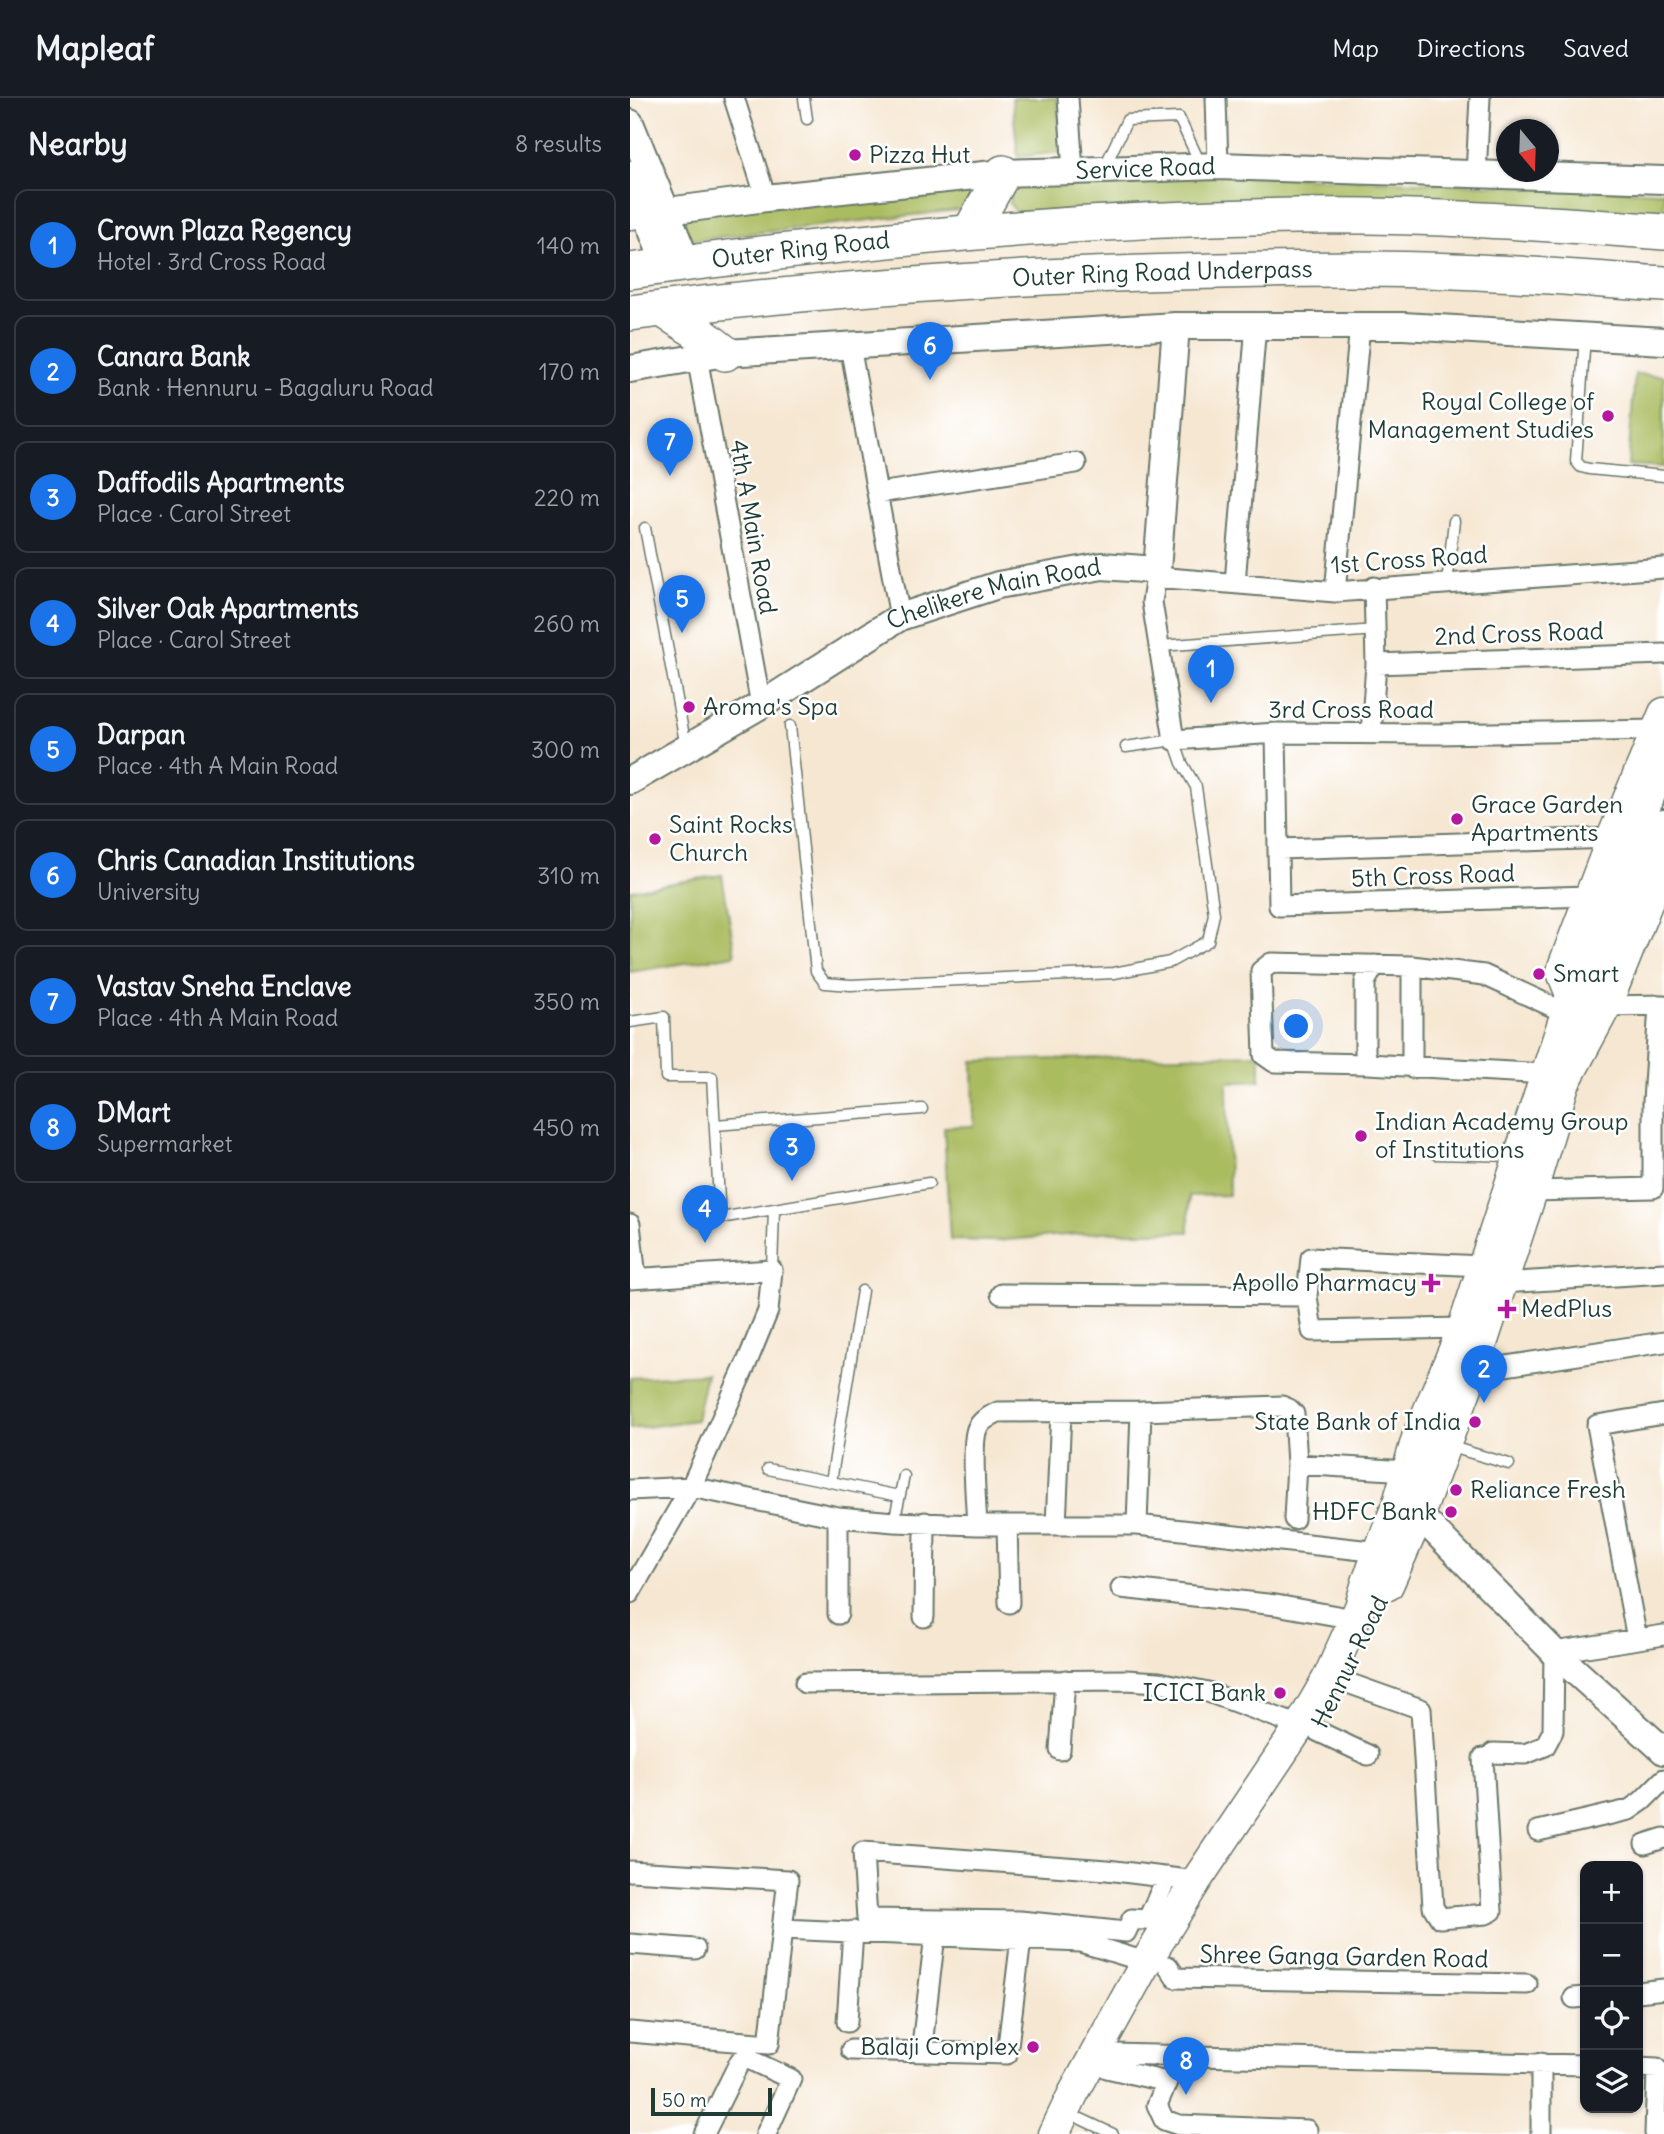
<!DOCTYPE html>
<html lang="en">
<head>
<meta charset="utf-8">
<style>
	:root { --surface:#171b24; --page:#20242c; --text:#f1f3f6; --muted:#9ea1a6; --line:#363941; --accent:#1a73e8 }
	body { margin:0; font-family:Delius,sans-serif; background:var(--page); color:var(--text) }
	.controls { position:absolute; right:21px; bottom:21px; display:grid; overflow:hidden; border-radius:14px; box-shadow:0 2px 5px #0004 }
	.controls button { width:63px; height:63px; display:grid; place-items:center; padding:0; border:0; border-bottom:2px solid var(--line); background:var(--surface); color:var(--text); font:35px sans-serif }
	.compass { position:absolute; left:866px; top:21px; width:63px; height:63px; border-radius:50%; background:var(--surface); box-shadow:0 2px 5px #0004; rotate:161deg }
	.scale { position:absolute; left:21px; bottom:18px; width:121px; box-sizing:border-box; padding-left:7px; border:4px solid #1f3d34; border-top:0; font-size:19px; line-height:24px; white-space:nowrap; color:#1f3d34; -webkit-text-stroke:5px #fff; paint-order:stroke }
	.you { position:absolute; left:667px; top:929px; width:24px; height:24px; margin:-18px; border:5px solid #fff; border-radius:50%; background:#1a73e8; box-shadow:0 0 0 10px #1a73e833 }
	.badge { display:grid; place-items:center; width:46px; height:46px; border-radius:50%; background:var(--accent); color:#fff; font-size:23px; font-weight:700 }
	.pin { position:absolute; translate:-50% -58px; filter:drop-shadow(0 2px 4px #0008) }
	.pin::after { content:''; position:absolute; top:37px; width:24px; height:21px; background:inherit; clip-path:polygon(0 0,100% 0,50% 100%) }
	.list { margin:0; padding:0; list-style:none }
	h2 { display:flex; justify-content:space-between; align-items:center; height:91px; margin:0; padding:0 28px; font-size:30px }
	h2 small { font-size:23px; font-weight:400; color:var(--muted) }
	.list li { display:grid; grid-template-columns:46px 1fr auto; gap:21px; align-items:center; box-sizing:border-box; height:112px; margin:0 14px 14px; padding:0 14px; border:2px solid var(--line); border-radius:14px }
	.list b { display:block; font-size:26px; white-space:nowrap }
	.list p { margin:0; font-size:23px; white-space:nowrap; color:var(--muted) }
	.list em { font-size:23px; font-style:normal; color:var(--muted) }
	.icon { flex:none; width:38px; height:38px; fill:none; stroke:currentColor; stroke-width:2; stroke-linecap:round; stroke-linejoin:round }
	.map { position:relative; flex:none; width:1034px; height:2036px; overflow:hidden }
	header { display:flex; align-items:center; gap:42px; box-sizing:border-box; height:98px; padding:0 35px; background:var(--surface); border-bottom:2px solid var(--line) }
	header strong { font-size:33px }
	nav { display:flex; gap:38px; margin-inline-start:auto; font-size:24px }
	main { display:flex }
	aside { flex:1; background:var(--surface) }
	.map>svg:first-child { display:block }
	.green { fill:#aabc60; stroke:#647c4a; stroke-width:2 }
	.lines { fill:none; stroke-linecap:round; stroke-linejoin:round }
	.lane-casing { stroke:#6a786b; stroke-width:13 }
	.street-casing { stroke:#6a786b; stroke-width:23 }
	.secondary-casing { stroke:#6a786b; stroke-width:30 }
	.primary-casing { stroke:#6a786b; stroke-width:33 }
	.highway-casing { stroke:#6a786b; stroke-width:38 }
	.lane { stroke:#fff; stroke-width:10 }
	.street { stroke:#fff; stroke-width:19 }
	.secondary { stroke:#fff; stroke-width:26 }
	.primary { stroke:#fff; stroke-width:30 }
	.highway { stroke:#fff; stroke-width:35 }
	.poi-dot { fill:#b5179e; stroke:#fff; stroke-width:2.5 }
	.labels { text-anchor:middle; stroke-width:5; stroke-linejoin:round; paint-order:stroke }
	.poi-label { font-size:24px; fill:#1f3d34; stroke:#fff; text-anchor:start }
	.street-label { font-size:24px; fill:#1f3d34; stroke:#fff }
</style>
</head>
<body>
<header>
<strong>Mapleaf</strong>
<nav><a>Map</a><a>Directions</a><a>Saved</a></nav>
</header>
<main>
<aside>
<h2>Nearby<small>8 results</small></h2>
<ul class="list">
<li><span class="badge">1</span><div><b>Crown Plaza Regency</b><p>Hotel · 3rd Cross Road</p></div><em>140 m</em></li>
<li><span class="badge">2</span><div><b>Canara Bank</b><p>Bank · Hennuru - Bagaluru Road</p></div><em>170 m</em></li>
<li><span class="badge">3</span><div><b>Daffodils Apartments</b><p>Place · Carol Street</p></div><em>220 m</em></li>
<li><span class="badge">4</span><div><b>Silver Oak Apartments</b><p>Place · Carol Street</p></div><em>260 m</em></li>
<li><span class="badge">5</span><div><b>Darpan</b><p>Place · 4th A Main Road</p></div><em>300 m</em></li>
<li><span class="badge">6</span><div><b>Chris Canadian Institutions</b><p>University</p></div><em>310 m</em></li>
<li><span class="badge">7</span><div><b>Vastav Sneha Enclave</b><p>Place · 4th A Main Road</p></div><em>350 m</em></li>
<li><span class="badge">8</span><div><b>DMart</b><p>Supermarket</p></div><em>450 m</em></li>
</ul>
</aside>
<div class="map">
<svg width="1034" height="2036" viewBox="0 0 1034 2036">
	<rect width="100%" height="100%" fill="#fff"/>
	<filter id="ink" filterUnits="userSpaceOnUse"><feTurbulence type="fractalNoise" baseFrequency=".0143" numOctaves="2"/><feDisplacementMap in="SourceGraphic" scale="14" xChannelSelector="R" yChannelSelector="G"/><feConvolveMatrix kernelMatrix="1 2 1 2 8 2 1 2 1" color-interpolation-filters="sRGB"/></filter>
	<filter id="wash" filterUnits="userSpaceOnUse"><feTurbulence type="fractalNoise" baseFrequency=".00686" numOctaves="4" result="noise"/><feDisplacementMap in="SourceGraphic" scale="28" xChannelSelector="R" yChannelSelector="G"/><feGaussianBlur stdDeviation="1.57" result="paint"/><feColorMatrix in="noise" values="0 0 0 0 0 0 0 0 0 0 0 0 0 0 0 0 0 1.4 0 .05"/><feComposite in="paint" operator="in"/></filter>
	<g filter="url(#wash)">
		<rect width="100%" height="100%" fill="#f6e7d2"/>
		<path class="green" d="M 382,0 L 427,0 L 432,54 L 388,59 Z
			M 588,76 L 1034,94 L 1034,118 L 386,114 L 379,105 L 382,93 L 397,83 Z
			M 335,87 L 346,92 L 345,110 L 64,142 C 55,134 53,128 56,116 Z
			M 1005,276 L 1034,278 L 1034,369 L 998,367 Z
			M 92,777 L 105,857 L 0,874 L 0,792 Z
			M 630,956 L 630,982 L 597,984 L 599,1097 L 559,1098 L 559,1134 L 473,1134 L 364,1143 L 320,1142 L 314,1029 L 344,1028 L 343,963 Z
			M 76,1276 L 66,1322 L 0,1331 L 0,1280 Z"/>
	</g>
	<g filter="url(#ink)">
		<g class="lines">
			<defs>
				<path id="lane" d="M 174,0 L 177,21
					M 475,68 L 497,22 L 549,20 L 570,65
					M 955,238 L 946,363 L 951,369 L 959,371 L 1034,378
					M 15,430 L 56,649
					M 817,485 L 824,423
					M 530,548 L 746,532
					M 160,628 L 186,873 L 195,885 L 221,887 L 484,875 L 540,864 L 578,843 L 584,816 L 566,689 L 552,665 L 544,642 L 496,649
					M 0,924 L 34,919 L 36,979 L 82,979 L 90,1120 L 299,1085
					M 85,1027 L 292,1011
					M 805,1056 L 885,1058
					M 142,1172 L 144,1112
					M 818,1348 L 879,1366
					M 138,1371 L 269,1398
					M 201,1384 L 232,1193
					M 264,1424 L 274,1378
					M 451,2021 L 483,2036"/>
				<path id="street" d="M 104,0 L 136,100
					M 438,0 L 443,73
					M 586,0 L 588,68
					M 846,76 L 850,0
					M 220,248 L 270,519
					M 67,259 L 131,607
					M 248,395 L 446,365
					M 527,472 L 522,504 L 544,642 L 646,635 L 807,636 L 1028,632
					M 526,479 L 705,494 L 1034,470
					M 605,485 L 626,226
					M 705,494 L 730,227
					M 746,566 L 1034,556
					M 646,635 L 649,808 L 959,798
					M 741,636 L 746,566 L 744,489
					M 649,751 L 982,740
					M 976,908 L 1034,907
					M 738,966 L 735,954 L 735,884 L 745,867
					M 782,970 L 782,868
					M 916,976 L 738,966 L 644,964 L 634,957 L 631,873 L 641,865 L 782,868 L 854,877 L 936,915
					M 902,1093 L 1023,1090 L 1023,1004 L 1029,907
					M 0,1126 L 6,1180
					M 0,1181 L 142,1172 L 138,1213 L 117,1264 L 61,1389 L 0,1495
					M 872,1185 L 1034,1175
					M 371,1196 L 677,1198
					M 833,1230 L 682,1233 L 677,1198 L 681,1160 L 852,1168
					M 843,1273 L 1034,1244
					M 667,1366 L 777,1373
					M 0,1392 L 61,1389 L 208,1419 L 264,1424 L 347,1427 L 507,1427 L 750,1454
					M 208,1419 L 208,1516
					M 347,1427 C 346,1408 341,1346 347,1331 C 351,1322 360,1318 368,1314 L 511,1313 L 652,1308 L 659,1311 L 664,1316 L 667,1366 L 664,1421
					M 377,1427 L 379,1505
					M 426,1427 L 431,1314
					M 507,1427 L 511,1313
					M 491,1490 L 646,1507 L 724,1521
					M 294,1519 L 295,1424
					M 1007,1541 L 967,1327 L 1034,1316
					M 715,1584 L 791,1611 L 803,1809 L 810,1820 L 856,1816 L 862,1813 L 853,1660
					M 175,1585 L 496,1582 L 529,1584 L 578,1594 L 670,1628
					M 687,1633 L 738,1657
					M 430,1652 L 435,1582
					M 863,1655 L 895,1656 L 915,1648 L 923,1633 L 924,1554 L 1034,1537
					M 908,1733 L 999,1712 L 1012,1703 L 1034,1681
					M 1015,1746 L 1034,1740
					M 0,1773 L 158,1782 L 152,1831
					M 518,1821 L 537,1779
					M 541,1824 L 502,1821 L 496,1834 L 390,1823 L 237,1821 L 233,1754 L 477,1772 L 566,1783
					M 0,1846 L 65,1851
					M 538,1868 L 546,1880 L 897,1886
					M 1008,1894 L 1034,1891
					M 944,1900 L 955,1899
					M 217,1924 L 223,1833
					M 0,1934 L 139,1946 L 152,1831 L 450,1844 L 516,1864
					M 293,1939 L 305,1837
					M 221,1952 L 377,1956 L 391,1841
					M 483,1956 L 955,1967
					M 1008,1969 L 1027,1970 L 1025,2036
					M 477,1970 L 537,1984 L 527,2007 L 534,2022 L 549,2027 L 677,2032 L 677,2036
					M 74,2036 L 110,1963 L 116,1960 L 161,1981 L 136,2036
					M 911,2036 L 911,1965"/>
				<g id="secondary">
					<path d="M 0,25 L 57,165"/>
					<path d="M 0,76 L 36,168"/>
					<path id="s1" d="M 0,118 L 136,100 L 373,75 L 443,73 L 588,68 L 1034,82"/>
					<path d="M 0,271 L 95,255 L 546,228 L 773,228 L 1034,243"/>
					<path id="s2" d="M 0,683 L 131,607 L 270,519 L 368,487 L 472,468 L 527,472 L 546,228"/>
					<path d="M 941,897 L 1034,667"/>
					<path d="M 959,938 L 955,919 L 1034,725"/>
					<path d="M 773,1408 L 789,1417 L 924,1554 L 1034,1653"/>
				</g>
				<path id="primary" d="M 758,1487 L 789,1417 L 843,1273 L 902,1093 L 934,986 L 976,908 L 1034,763
					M 424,2036 L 443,1996 L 516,1864 L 566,1783 L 670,1628 L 699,1578 L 730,1509 L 737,1484 L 768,1405 L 787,1340 L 833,1230 L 938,909 L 941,897 L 932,874 L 934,866 L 982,740 L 1034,615"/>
				<g id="highway">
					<path d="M 340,134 L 373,75"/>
					<path id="s3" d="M 0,173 C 222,142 446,121 669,118 C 791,116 913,125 1034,134"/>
					<path d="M 32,211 L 65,232 L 95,255"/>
					<path id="s4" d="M 0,215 C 182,191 365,179 548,174 C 654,171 760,169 865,175 C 921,177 978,183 1034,186"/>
				</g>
			</defs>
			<use href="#lane" class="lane-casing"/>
			<use href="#street" class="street-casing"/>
			<use href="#secondary" class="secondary-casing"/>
			<use href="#primary" class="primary-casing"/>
			<use href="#highway" class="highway-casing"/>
			<use href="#lane" class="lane"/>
			<use href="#street" class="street"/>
			<use href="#secondary" class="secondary"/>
			<use href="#primary" class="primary"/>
			<use href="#highway" class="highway"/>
		</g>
	</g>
	<g class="poi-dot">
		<circle cx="225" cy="57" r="7"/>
		<circle cx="978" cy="318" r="7"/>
		<circle cx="59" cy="609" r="7"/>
		<circle cx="827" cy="721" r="7"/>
		<circle cx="25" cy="741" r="7"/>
		<circle cx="909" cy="876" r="7"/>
		<circle cx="731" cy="1038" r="7"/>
		<path d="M797.5 1174.5h7v7h7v7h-7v7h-7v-7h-7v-7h7z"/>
		<path d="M873.5 1200.5h7v7h7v7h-7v7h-7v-7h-7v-7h7z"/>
		<circle cx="845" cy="1324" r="7"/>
		<circle cx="826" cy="1392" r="7"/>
		<circle cx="821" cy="1414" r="7"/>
		<circle cx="650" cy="1595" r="7"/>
		<circle cx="403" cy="1949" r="7"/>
	</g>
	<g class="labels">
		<g class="poi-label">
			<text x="239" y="65">Pizza Hut</text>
			<text x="964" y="312" text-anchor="end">Royal College of<tspan x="964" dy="28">Management Studies</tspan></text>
			<text x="73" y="617">Aroma's Spa</text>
			<text x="841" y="715">Grace Garden<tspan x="841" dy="28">Apartments</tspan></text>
			<text x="39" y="735">Saint Rocks<tspan x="39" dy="28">Church</tspan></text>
			<text x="923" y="884">Smart</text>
			<text x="745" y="1032">Indian Academy Group<tspan x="745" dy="28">of Institutions</tspan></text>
			<text x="787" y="1193" text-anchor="end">Apollo Pharmacy</text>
			<text x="891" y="1219">MedPlus</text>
			<text x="831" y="1332" text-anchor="end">State Bank of India</text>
			<text x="840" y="1400">Reliance Fresh</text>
			<text x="807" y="1422" text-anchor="end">HDFC Bank</text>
			<text x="636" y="1603" text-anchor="end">ICICI Bank</text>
			<text x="389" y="1957" text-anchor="end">Balaji Complex</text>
		</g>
		<g class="street-label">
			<text dy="8" stroke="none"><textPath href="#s1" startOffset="518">Service Road</textPath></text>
			<text dy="8" stroke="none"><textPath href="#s3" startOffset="172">Outer Ring Road</textPath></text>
			<text dy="8" stroke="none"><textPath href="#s4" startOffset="534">Outer Ring Road Underpass</textPath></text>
			<text transform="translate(123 429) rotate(80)" y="8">4th A Main Road</text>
			<text transform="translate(779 462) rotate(-4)" y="8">1st Cross Road</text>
			<text dy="8" stroke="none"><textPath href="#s2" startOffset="413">Chelikere Main Road</textPath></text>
			<text transform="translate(889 536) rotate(-2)" y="8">2nd Cross Road</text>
			<text x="721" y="620">3rd Cross Road</text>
			<text transform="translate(803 778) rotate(-2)" y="8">5th Cross Road</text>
			<text transform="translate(720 1564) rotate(-64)" y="8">Hennur Road</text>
			<text transform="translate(714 1859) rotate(1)" y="8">Shree Ganga Garden Road</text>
		</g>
	</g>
</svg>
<div class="controls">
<button>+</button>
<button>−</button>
<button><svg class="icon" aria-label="locate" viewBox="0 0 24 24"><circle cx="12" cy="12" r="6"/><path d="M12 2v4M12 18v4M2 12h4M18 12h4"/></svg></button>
<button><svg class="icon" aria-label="layers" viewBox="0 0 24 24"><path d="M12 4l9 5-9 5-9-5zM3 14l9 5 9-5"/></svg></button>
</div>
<svg class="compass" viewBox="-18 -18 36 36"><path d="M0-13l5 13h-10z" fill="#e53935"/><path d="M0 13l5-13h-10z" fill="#9ea1a6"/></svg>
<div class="scale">50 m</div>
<div class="you"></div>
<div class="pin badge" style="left:581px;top:605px">1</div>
<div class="pin badge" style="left:854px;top:1305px">2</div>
<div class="pin badge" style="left:162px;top:1083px">3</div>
<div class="pin badge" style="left:75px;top:1145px">4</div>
<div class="pin badge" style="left:52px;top:535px">5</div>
<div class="pin badge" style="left:300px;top:282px">6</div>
<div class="pin badge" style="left:40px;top:378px">7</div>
<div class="pin badge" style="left:556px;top:1997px">8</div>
</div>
</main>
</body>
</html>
